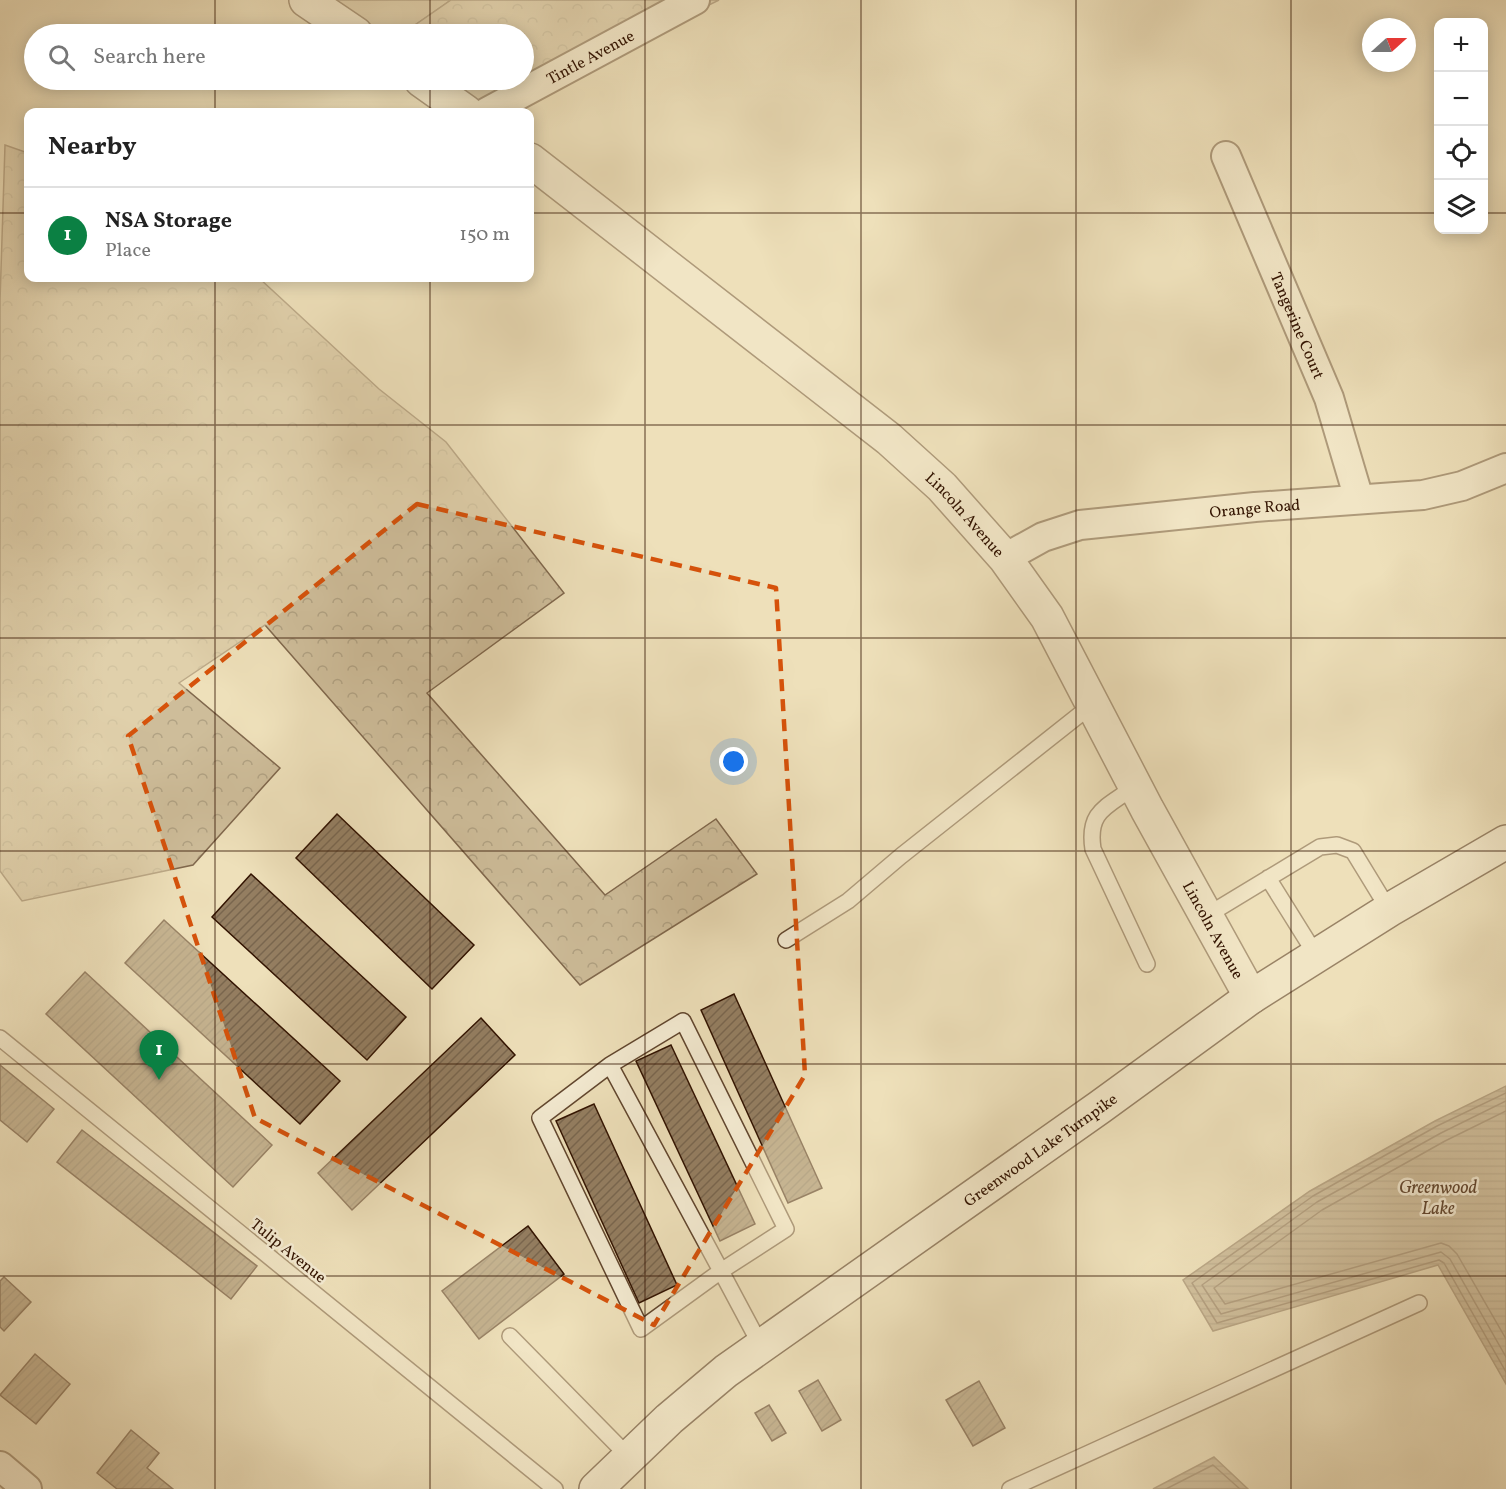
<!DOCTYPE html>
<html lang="en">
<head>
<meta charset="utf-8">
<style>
	:root { --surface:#fff; --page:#f2f2f2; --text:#222; --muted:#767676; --line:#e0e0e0; --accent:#0b8043 }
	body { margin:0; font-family:Vollkorn,serif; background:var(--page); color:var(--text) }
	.controls { position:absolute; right:18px; top:18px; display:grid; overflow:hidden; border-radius:12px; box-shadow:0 3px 15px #0003 }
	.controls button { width:54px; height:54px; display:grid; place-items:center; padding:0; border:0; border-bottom:2px solid var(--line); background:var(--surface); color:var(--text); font:30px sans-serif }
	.compass { position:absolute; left:1362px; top:18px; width:54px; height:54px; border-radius:50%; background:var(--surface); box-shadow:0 3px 15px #0003; rotate:69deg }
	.you { position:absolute; left:734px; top:762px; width:21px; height:21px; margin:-15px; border:4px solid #fff; border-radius:50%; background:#1a73e8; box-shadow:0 0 0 9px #1a73e833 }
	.badge { display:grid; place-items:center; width:39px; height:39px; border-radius:50%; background:var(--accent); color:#fff; font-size:20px; font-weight:700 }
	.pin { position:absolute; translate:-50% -50px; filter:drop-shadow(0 2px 3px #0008) }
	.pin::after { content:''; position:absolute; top:32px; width:21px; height:18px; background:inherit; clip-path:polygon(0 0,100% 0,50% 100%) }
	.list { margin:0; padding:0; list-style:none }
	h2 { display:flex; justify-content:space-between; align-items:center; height:78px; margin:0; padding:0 24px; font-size:26px }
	h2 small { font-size:20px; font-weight:400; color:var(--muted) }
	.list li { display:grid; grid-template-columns:39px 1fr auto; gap:18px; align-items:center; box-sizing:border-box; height:96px; padding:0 24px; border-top:2px solid var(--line) }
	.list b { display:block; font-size:22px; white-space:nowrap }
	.list p { margin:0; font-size:20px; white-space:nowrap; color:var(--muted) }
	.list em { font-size:20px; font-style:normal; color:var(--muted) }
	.icon { flex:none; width:33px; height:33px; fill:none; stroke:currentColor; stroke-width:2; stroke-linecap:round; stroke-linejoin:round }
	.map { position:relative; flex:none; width:1506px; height:1489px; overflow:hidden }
	.search { position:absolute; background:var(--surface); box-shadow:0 3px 15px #0003; left:24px; top:24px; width:510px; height:66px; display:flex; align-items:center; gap:15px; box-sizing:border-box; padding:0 21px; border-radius:33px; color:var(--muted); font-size:22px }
	.panel { position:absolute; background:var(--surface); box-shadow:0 3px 15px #0003; left:24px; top:108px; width:510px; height:174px; border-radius:12px }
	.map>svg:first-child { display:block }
	.green { fill:#cebd9a; stroke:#80684d; stroke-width:1.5 }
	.forest { fill:url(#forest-crowns); stroke:#80684d; stroke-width:1.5 }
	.water { fill:url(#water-rules); stroke:#7c644a; stroke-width:1.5 }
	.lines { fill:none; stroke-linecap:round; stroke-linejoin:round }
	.shore { stroke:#70563e; stroke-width:1.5 }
	.building { fill:url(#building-hatch); stroke:#321300; stroke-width:1.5 }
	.service-casing { stroke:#61462e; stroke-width:18 }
	.minor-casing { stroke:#61462e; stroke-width:32 }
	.tertiary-casing { stroke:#61462e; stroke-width:36 }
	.secondary-casing { stroke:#321300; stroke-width:36 }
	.service { stroke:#f4ebd2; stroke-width:15 }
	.minor { stroke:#f4ebd2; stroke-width:28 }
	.tertiary { stroke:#f4ebd2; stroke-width:33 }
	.secondary { stroke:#f4ebd2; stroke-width:33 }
	.marked { fill:none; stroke:#d6520b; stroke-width:4.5; stroke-dasharray:12 8; stroke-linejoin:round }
	.grid { fill:none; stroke:#321300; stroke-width:1.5; stroke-opacity:0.55 }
	.labels { text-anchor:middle; stroke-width:5; stroke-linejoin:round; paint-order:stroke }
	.street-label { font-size:16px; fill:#321300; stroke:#f4ebd2 }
	.water-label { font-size:18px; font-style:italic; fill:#644931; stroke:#f4ebd2 }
</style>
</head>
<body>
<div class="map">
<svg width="1506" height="1489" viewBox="0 0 1506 1489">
	<defs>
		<pattern id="forest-crowns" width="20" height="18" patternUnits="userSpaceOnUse" patternTransform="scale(1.5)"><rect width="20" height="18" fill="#cebd9a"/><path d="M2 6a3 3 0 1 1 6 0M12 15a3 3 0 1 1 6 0" fill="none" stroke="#b1a283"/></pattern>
		<pattern id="water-rules" width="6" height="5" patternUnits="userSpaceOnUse" patternTransform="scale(1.5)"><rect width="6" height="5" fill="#ae9a7b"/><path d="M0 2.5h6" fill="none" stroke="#8e7c62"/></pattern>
		<pattern id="building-hatch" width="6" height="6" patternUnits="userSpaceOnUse" patternTransform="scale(1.5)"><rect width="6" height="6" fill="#947e61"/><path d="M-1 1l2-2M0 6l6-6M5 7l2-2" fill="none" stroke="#79664e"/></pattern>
	</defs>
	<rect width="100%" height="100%" fill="#eee0ba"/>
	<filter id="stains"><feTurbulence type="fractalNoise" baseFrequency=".00333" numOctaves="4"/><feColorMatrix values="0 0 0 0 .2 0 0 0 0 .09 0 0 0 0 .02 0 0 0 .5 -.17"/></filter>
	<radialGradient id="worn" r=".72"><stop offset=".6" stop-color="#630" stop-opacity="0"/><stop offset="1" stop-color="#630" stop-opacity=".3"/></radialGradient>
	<path class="green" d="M 297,0 L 451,0 L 402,34 L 360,34 Z"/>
	<path class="forest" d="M 451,0 L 719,0 L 493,112 L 427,80 L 524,80 L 524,34 L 402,34 Z
		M 5,145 L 28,153 L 28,278 L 259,278 L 379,389 L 446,442 L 564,593 L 427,693 L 605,895 L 716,819 L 757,874 L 580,985 L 265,625 L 179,683 L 280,768 L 193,865 L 22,901 L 0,871 L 0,301 Z"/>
	<path class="water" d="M 1506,1086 L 1506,1384 L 1438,1265 L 1213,1331 L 1183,1280 L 1310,1191 L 1435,1121 Z
		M 1214,1457 L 1248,1489 L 1153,1489 Z"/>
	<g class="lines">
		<path class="shore" d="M 1506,1093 L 1437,1126 L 1313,1196 L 1192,1283 L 1217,1323 L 1439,1260 L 1444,1263 L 1506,1372
			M 1506,1101 L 1441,1133 L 1317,1202 L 1202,1285 L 1221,1314 L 1441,1252 L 1450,1259 L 1506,1357
			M 1506,1111 L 1445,1141 L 1322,1210 L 1214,1288 L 1225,1304 L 1441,1243 L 1449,1246 L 1457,1254 L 1506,1339
			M 1166,1489 L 1213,1465 L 1240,1489"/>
	</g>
	<path class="building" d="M 337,814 L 474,945 L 432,989 L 296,858 Z
		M 251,874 L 406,1017 L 367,1060 L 212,917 Z
		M 164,920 L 340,1081 L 300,1124 L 125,963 Z
		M 85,972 L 272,1145 L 233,1187 L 46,1014 Z
		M 734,994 L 822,1188 L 788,1203 L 701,1010 Z
		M 481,1018 L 515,1055 L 352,1210 L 318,1173 Z
		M 671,1045 L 755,1224 L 720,1241 L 636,1061 Z
		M 0,1065 L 54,1109 L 27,1142 L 0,1120 Z
		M 594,1104 L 677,1285 L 639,1303 L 556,1121 Z
		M 82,1130 L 257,1266 L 231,1299 L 57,1162 Z
		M 528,1226 L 564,1274 L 479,1339 L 442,1291 Z
		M 4,1277 L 31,1302 L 4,1331 L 0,1327 L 0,1281 Z
		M 35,1354 L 70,1384 L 36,1424 L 0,1395 Z
		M 818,1380 L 841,1420 L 822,1431 L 799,1391 Z
		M 979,1381 L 1005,1428 L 973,1446 L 946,1400 Z
		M 769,1405 L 786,1433 L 772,1441 L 755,1413 Z
		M 131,1430 L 159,1453 L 147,1468 L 173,1489 L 117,1489 L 97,1473 Z"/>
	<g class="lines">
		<defs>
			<path id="service" d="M 1135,786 C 1108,807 1087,810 1093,849 L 1147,964
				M 1268,878 L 1316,955
				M 1206,916 L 1320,847 L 1337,845 L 1353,851 L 1389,910
				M 786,940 L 848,901 L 901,856 L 1093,704
				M 0,1038 L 555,1489
				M 610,1065 L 721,1271 L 641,1329 L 540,1118 L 610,1065 L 683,1021 L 786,1229 L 721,1271 L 761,1346
				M 510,1336 L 629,1457
				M 1010,1489 L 1419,1303"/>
			<g id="minor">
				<path id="s1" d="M 487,112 L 695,0"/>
				<path id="s2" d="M 1226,156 L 1329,398 L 1359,499"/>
				<path id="s3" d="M 1005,558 L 1043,537 L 1080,525 L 1255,507 L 1423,495 L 1462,486 L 1506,468"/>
				<path d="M 0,1466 L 27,1489"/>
			</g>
			<g id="tertiary">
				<path d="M 306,0 L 356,34"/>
				<path d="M 421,80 L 466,112"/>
				<path id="s4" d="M 530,160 L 889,439 L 942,487 L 1005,558 L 1047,617 L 1147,809 L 1251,997"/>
			</g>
			<g id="secondary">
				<path id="s5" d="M 596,1489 L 669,1419 L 726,1371 L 1100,1107 L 1251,997 L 1389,910 L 1506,842"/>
			</g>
		</defs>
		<use href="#service" class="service-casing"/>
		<use href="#minor" class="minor-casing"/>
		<use href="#tertiary" class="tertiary-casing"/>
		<use href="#secondary" class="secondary-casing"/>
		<use href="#service" class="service"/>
		<use href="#minor" class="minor"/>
		<use href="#tertiary" class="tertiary"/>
		<use href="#secondary" class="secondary"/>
	</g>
	<path d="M0 0H1506V1489H0ZM 417,504 L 776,588 L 805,1075 L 654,1325 L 255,1118 L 128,736 Z" fill="#eee0ba" fill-opacity=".55" fill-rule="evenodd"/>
	<path class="marked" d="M 417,504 L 776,588 L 805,1075 L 654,1325 L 255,1118 L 128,736 Z"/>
	<path class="grid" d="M 215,0 L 215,34M 430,0 L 430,34M 645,0 L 645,1489M 861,0 L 861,1489M 1076,0 L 1076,1489M 1291,0 L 1291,1489M 215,80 L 215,112M 430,80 L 430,112M 0,213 L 28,213M 530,213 L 1438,213M 1484,213 L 1506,213M 215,278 L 215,1489M 430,278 L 430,1489M 0,425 L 1506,425M 0,638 L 1506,638M 0,851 L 1506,851M 0,1064 L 1506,1064M 0,1276 L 1506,1276"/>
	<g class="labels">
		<g class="street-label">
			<text dy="6" stroke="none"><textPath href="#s1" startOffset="117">Tintle Avenue</textPath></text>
			<text dy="6" stroke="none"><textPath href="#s2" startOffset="184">Tangerine Court</textPath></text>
			<text dy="6" stroke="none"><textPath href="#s3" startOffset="258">Orange Road</textPath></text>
			<text dy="6" stroke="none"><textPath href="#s4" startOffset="562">Lincoln Avenue</textPath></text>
			<text dy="6" stroke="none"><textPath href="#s4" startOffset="1048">Lincoln Avenue</textPath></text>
			<text dy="6" stroke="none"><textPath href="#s5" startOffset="560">Greenwood Lake Turnpike</textPath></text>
			<text transform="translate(289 1250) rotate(39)" y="6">Tulip Avenue</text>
		</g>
		<g class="water-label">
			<text x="1438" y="1193">Greenwood<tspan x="1438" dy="21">Lake</tspan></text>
		</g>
	</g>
	<rect width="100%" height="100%" filter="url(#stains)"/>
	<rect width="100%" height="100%" fill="url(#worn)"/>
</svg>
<div class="controls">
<button>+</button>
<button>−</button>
<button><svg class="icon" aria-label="locate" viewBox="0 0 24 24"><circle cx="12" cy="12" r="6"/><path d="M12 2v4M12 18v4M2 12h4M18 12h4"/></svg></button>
<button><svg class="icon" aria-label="layers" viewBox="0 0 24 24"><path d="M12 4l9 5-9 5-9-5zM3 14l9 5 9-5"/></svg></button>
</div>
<svg class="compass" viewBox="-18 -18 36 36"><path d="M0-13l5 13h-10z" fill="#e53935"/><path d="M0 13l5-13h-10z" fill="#767676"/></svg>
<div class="you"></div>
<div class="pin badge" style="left:159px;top:1080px">1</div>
<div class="search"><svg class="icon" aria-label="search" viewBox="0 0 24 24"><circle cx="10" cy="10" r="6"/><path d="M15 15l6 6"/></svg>Search here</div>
<section class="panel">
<h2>Nearby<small></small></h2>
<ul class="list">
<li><span class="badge">1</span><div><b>NSA Storage</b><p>Place</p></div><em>150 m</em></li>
</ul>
</section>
</div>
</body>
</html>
